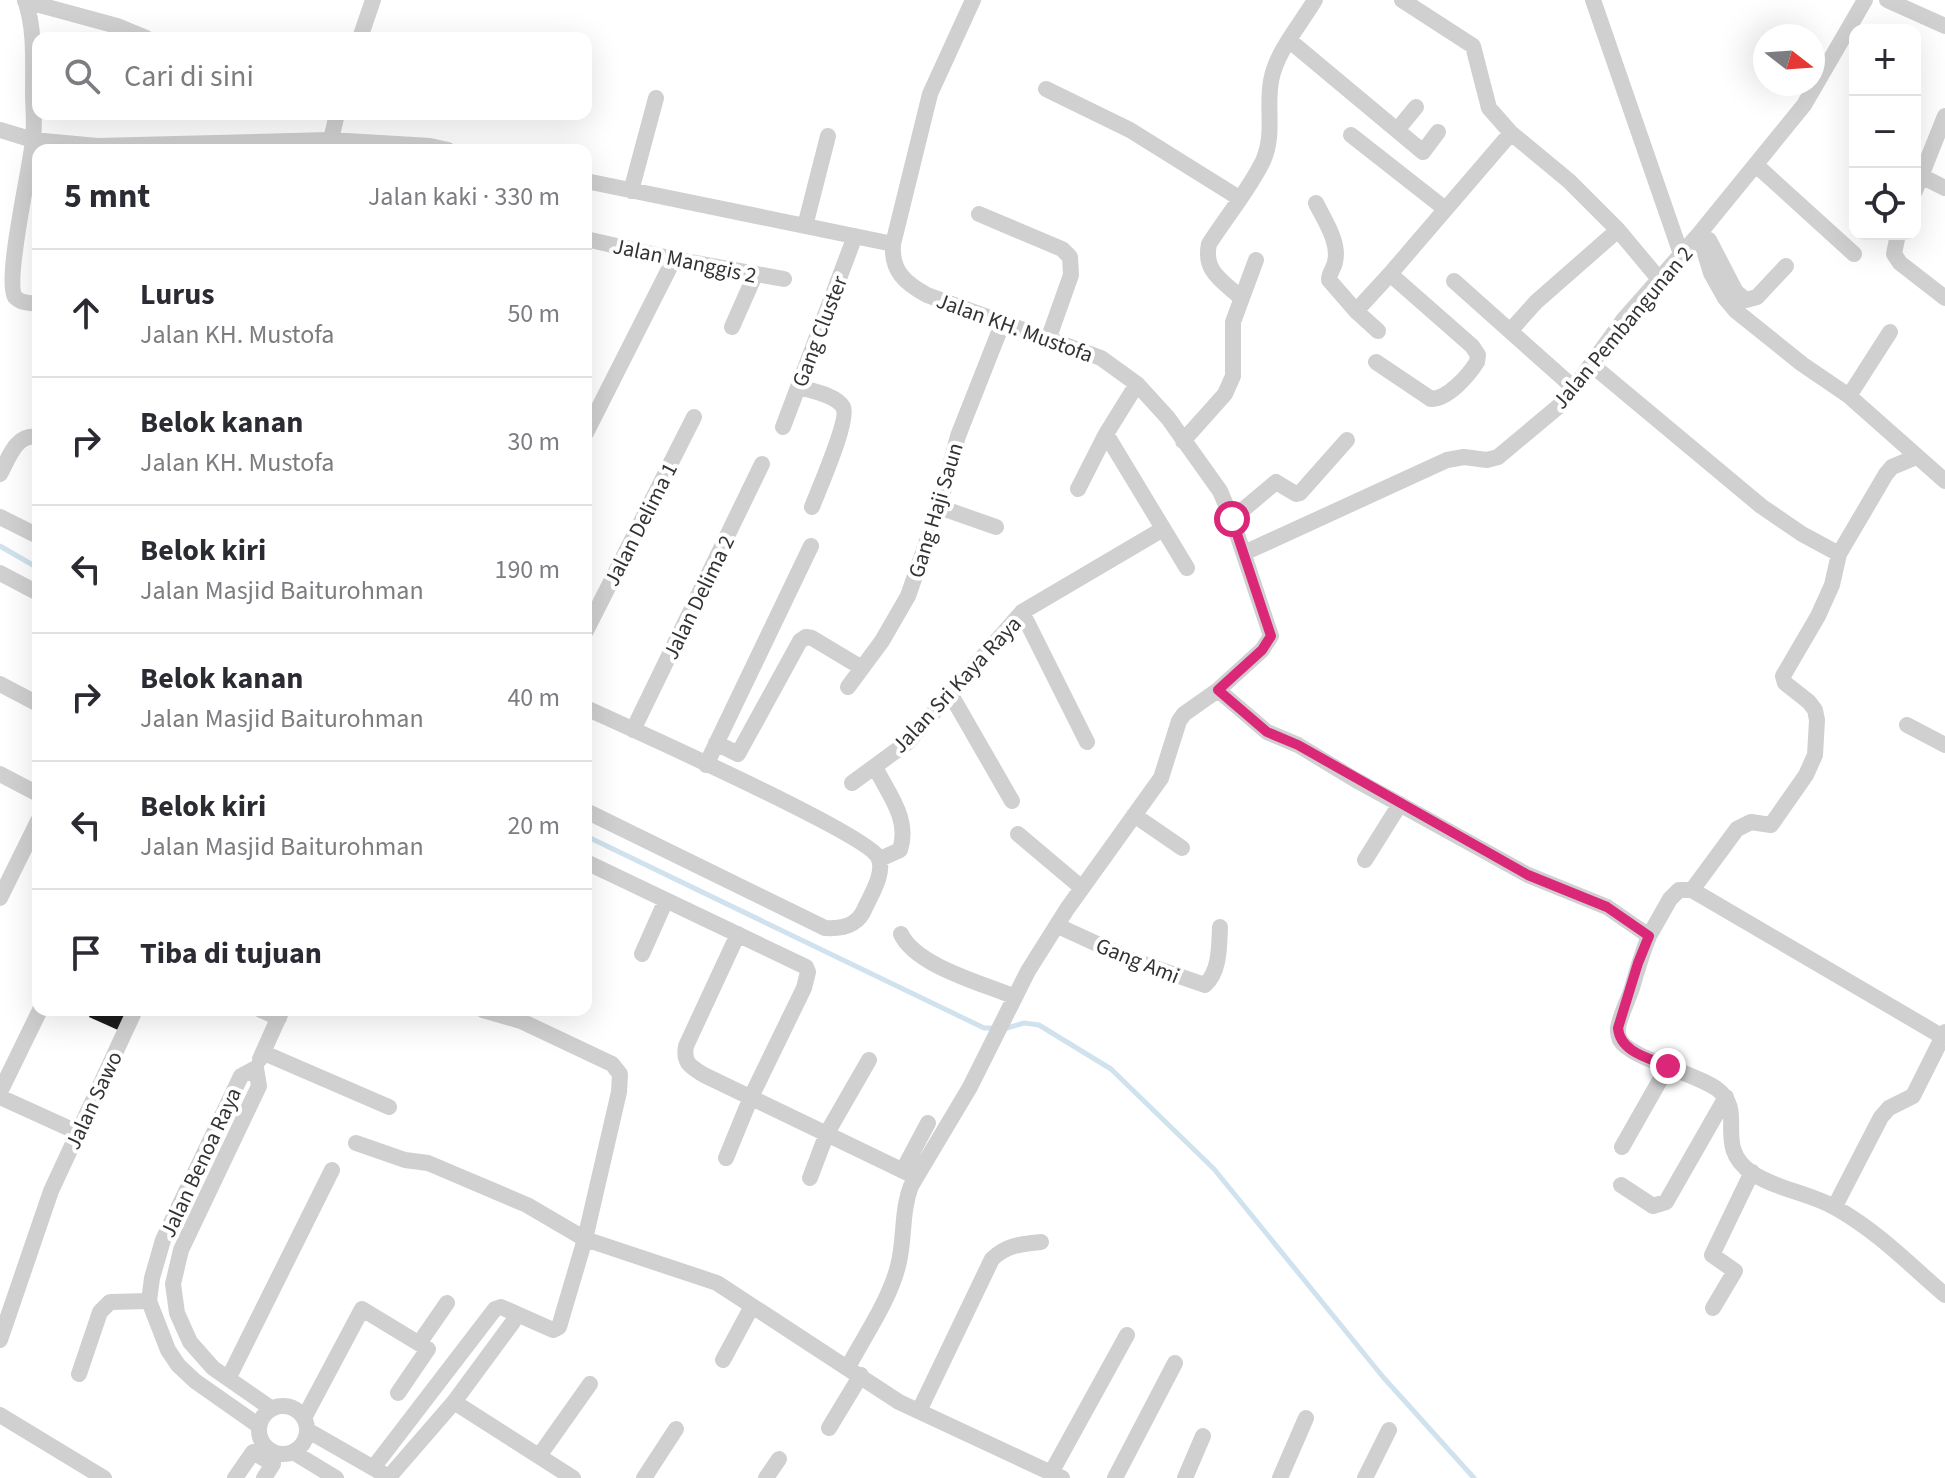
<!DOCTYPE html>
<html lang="id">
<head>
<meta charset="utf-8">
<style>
	:root { --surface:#fff; --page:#f2f2f3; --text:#2b2b33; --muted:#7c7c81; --line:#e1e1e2 }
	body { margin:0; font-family:"Source Sans 3",sans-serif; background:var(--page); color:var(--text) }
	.controls { position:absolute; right:24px; top:24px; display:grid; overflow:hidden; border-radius:16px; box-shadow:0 8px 32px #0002 }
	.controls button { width:72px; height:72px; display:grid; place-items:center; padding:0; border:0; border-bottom:2px solid var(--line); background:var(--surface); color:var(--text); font:40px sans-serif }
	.compass { position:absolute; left:1753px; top:24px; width:72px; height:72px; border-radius:50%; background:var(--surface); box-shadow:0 8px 32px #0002; rotate:107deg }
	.stop { position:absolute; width:24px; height:24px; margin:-18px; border:6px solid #db2777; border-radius:50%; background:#fff }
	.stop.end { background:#db2777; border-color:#fff; box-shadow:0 2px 8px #0008 }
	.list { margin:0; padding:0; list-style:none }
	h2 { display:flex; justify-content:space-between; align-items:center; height:104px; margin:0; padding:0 32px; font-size:34px }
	h2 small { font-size:26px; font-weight:400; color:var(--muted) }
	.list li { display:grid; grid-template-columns:52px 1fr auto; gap:24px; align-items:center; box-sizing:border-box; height:128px; padding:0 32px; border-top:2px solid var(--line) }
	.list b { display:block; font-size:30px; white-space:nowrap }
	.list p { margin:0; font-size:26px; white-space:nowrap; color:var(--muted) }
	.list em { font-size:26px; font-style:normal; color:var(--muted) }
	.icon { flex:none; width:44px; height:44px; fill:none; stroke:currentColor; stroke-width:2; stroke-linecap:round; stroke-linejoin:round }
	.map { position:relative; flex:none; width:1945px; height:1478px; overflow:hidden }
	.search { position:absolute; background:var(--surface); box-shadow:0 8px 32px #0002; left:32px; top:32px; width:560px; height:88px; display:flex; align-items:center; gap:20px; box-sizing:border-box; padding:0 28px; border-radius:16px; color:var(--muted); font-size:30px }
	.panel { position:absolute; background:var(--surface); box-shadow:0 8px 32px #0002; left:32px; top:144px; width:560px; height:872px; border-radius:16px }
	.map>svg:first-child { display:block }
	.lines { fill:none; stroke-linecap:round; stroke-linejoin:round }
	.stream { stroke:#cfe2ee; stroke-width:5 }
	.building { fill:#1a1a1a; filter:url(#shadow) }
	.minor { stroke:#d0d0d0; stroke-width:16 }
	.route { stroke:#db2777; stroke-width:10 }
	.labels { text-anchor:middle; stroke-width:8; stroke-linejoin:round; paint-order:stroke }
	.street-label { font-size:22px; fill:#333; stroke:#fff }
</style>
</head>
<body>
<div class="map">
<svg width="1945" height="1478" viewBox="0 0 1945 1478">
	<defs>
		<filter id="shadow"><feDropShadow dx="6" dy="-6" stdDeviation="0" flood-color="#0004"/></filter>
	</defs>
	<rect width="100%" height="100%" fill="#fff"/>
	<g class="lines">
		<path class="stream" d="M 0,546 L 38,568
			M 586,836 L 984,1028 L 1007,1028 L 1024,1023 L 1039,1025 L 1111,1069 L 1214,1169 L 1383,1377 L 1474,1478"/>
	</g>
	<path class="building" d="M 92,1010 L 127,1010 L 118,1030 L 89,1017 Z"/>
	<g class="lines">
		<path class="minor" d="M 25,0 C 35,29 33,60 33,91 C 33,107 35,123 33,140 C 31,166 4,280 15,297 C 20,303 31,303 38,304
			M 1402,0 L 1473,46 L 1489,108 L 1511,133 L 1569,181 L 1618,230 L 1659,279
			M 1593,0 L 1681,254
			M 1887,0 L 1945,26
			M 25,1 L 117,26 L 146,38
			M 360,38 L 373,0
			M 1290,41 L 1423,152 L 1438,132
			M 1046,89 L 1130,130 L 1239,198
			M 1398,129 L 1416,107
			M 0,130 L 33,140 L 97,146 L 330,140 L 430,146 L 448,150
			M 1351,135 L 1444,208
			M 329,148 L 337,114
			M 1756,165 L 1854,254
			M 1921,176 L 1945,188
			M 586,181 L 893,244
			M 631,191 L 656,98
			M 1915,191 L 1945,116
			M 1316,203 C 1324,220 1340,242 1335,262 C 1334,269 1329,272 1329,280 L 1356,311 L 1378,331
			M 979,214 L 1062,249 L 1070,257 L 1071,275 L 1049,337
			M 805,226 L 828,136
			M 1699,234 L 1711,273 L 1725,298 L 1736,311 L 1802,364 L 1849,396 L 1945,481
			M 1898,234 L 1894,254 L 1900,263 L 1945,298
			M 586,239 L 674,259 L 784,279
			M 1709,240 L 1736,292 L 1746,300 L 1757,297 L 1786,266
			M 1454,281 L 1574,388
			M 1241,298 C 1223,281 1203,272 1209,244 C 1226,217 1249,190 1263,161 C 1275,134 1266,109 1271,81 C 1276,52 1300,25 1315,0
			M 1356,311 L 1390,274
			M 732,327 L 755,275
			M 1510,331 L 1536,302 L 1618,230
			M 1376,362 L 1431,399 C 1448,399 1468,376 1477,362 L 1478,355 L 1472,346 L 1390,274 L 1511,133
			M 1592,365 L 1761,506 L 1802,534 L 1839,554
			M 1137,384 L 1106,434 L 1187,568
			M 799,387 C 812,391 836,395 843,407 C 850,419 818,491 812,507
			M 1849,396 L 1890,332
			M 783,427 L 855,236
			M 586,433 L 674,259
			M 1183,441 L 1225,394 L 1233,376 L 1233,322 L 1256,260
			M 0,474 C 9,458 16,433 38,437
			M 1078,489 L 1106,434
			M 939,507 L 996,527
			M 0,517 L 38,536
			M 1232,519 L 1276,482 L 1296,494 L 1300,493 L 1347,440
			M 1244,553 L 1447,460 L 1464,457 L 1487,460 L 1498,457 L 1559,406 L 1574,388 L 1624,319 L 1699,234 L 1804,105 L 1865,0
			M 0,573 L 38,593
			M 1022,612 L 1087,742
			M 586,631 L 694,417
			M 0,684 L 38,704
			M 848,687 L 882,641 L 908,596 L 939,507 L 958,436 L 1003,322
			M 1218,690 L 1267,732 L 1298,745 L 1354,779 L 1528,875 L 1607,907 L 1649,936 C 1642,954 1637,970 1632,988 C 1628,1001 1620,1015 1618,1028 C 1617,1032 1619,1037 1620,1040 C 1631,1059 1696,1073 1717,1089 C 1748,1112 1712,1145 1752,1173 C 1778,1190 1810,1193 1836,1208 C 1877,1231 1910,1265 1945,1295
			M 951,695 L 1012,801
			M 586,708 C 627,727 865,833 878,857 C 886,871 871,895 865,908 C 858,926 842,929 825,928 L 586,811
			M 1907,725 L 1945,745
			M 633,730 L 762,464
			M 716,743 L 738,754 L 800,641 L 806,637 L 812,638 L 862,668
			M 706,765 L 811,546
			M 875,767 C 889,795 910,819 900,850 L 880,859
			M 0,774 L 38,794
			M 852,783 L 908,742 L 1022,612 L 1163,529
			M 1134,815 L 1182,848
			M 1018,834 L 1082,888
			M 1365,860 L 1400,804
			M 586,862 L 806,967 L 808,972 L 804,988 L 751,1097 L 726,1158
			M 1692,890 L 1737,829 L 1751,822 L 1771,825 L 1806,775 L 1815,755 L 1817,720 L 1815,710 L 1809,702 L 1785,683 L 1783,676 L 1818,616 L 1832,585 L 1839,554 L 1886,474 L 1892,467 L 1916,457
			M 0,898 L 38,821
			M 1058,926 L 1132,960 L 1205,985 C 1220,971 1219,947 1220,927
			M 738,934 L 686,1046 C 683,1063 690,1066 704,1075 L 916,1177
			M 901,934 C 916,966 982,983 1015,997
			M 1649,936 L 1670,899 L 1679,890 L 1692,890 L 1943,1037
			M 642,954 L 666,900
			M 261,1010 L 279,1018
			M 264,1053 L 389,1107
			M 260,1059 L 282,1010
			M 256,1068 L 241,1076 L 163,1240 L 152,1278 L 149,1301 L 168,1350 L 178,1365 L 195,1381 L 259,1426
			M 256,1068 L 259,1086 L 181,1250 L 173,1284 L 177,1313 L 190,1342 L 213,1368 L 272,1409
			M 0,1092 L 40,1010
			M 0,1097 L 77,1132
			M 356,1143 L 405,1160 L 428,1163 L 527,1205 L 585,1239 L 717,1283 L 899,1402 L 1062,1478
			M 1622,1147 L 1668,1066
			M 903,1170 L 928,1123
			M 810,1178 L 827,1133 L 869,1060
			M 1621,1185 L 1653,1206 L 1666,1202 L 1726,1097
			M 1835,1206 L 1881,1117 L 1889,1108 L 1913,1096 L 1945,1032
			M 1713,1308 L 1735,1271 L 1712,1255 L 1752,1172
			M 0,1340 L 51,1191 L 135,1010
			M 420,1342 L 447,1303
			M 723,1360 L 751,1308
			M 848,1367 C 865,1335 889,1301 898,1266 C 905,1240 901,1212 911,1186 L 970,1087 L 1028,971 L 1067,909 L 1161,778 L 1179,721 L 1184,714 L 1218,690 L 1262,650 L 1271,636 L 1232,519 L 1220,491 L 1168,418 L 1137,384 L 1101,358 L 927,295 C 905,283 891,271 893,244 L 930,94 L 973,0
			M 79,1374 L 100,1312 L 110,1302 L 149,1301
			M 229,1377 L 332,1170
			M 454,1402 L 513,1322
			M259 1430a24 24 0 1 1 48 0a24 24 0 1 1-48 0Z
			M 919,1411 L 992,1259 C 1007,1245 1021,1244 1041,1242
			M 0,1415 L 104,1478
			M 304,1418 L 362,1309 L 428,1349 L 398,1393
			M 829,1428 L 861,1375
			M 307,1430 L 382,1473
			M 293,1452 L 336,1478
			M 539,1456 L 590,1384
			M 373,1468 L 495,1309 L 501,1307 L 553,1330 L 559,1327 L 585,1239 L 619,1092 L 620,1074 L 612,1064 L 521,1021 L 483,1010
			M 1051,1473 L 1127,1335
			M 389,1477 L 454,1402 L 573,1478
			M 235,1478 L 253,1452 L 273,1464 L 264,1478
			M 644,1478 L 676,1429
			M 766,1478 L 779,1459
			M 1115,1478 L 1175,1363
			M 1185,1478 L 1203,1436
			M 1280,1478 L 1306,1418
			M 1365,1478 L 1389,1430"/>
	</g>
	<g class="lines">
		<path class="route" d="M 1232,519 L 1271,636 L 1262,650 L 1218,690 L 1267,732 L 1298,745 L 1528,875 L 1607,907 L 1649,936 L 1638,963 L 1618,1028 C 1620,1052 1649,1058 1668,1066"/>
	</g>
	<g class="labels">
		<g class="street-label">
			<text transform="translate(685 260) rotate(12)" y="8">Jalan Manggis 2</text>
			<text transform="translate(1015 327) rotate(20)" y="8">Jalan KH. Mustofa</text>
			<text transform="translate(1622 327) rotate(-50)" y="8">Jalan Pembangunan 2</text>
			<text transform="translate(819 331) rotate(-69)" y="8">Gang Cluster</text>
			<text transform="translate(935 510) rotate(-73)" y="8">Gang Haji Saun</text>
			<text transform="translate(640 524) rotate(-63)" y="8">Jalan Delima 1</text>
			<text transform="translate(698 597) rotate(-64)" y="8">Jalan Delima 2</text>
			<text transform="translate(956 684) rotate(-47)" y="8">Jalan Sri Kaya Raya</text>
			<text transform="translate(1138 960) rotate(22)" y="8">Gang Ami</text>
			<text transform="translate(93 1100) rotate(-65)" y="8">Jalan Sawo</text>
			<text transform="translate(200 1162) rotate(-65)" y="8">Jalan Benoa Raya</text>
		</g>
	</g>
</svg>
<div class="controls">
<button>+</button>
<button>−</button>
<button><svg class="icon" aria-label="locate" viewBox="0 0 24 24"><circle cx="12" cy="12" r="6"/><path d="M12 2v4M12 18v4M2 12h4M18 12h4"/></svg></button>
</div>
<svg class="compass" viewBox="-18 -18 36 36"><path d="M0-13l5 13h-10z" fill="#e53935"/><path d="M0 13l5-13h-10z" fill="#7c7c81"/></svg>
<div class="stop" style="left:1232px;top:519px"></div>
<div class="stop end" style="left:1668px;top:1066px"></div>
<div class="search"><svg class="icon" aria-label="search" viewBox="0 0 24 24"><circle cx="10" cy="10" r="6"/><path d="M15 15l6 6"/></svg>Cari di sini</div>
<section class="panel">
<h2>5 mnt<small>Jalan kaki · 330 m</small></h2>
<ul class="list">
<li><svg class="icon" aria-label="ahead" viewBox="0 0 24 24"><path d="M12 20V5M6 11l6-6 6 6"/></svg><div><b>Lurus</b><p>Jalan KH. Mustofa</p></div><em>50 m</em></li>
<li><svg class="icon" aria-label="right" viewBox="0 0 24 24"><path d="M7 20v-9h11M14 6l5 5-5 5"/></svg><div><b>Belok kanan</b><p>Jalan KH. Mustofa</p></div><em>30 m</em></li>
<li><svg class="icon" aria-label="left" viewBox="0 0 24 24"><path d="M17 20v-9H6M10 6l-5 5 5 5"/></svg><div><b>Belok kiri</b><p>Jalan Masjid Baiturohman</p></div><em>190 m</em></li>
<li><svg class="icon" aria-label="right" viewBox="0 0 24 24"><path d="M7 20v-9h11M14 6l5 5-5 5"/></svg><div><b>Belok kanan</b><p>Jalan Masjid Baiturohman</p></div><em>40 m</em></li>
<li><svg class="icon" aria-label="left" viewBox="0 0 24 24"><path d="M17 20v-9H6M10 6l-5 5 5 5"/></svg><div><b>Belok kiri</b><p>Jalan Masjid Baiturohman</p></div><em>20 m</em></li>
<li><svg class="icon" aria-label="arrive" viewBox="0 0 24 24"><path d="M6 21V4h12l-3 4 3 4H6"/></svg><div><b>Tiba di tujuan</b></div></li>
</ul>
</section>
</div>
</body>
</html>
